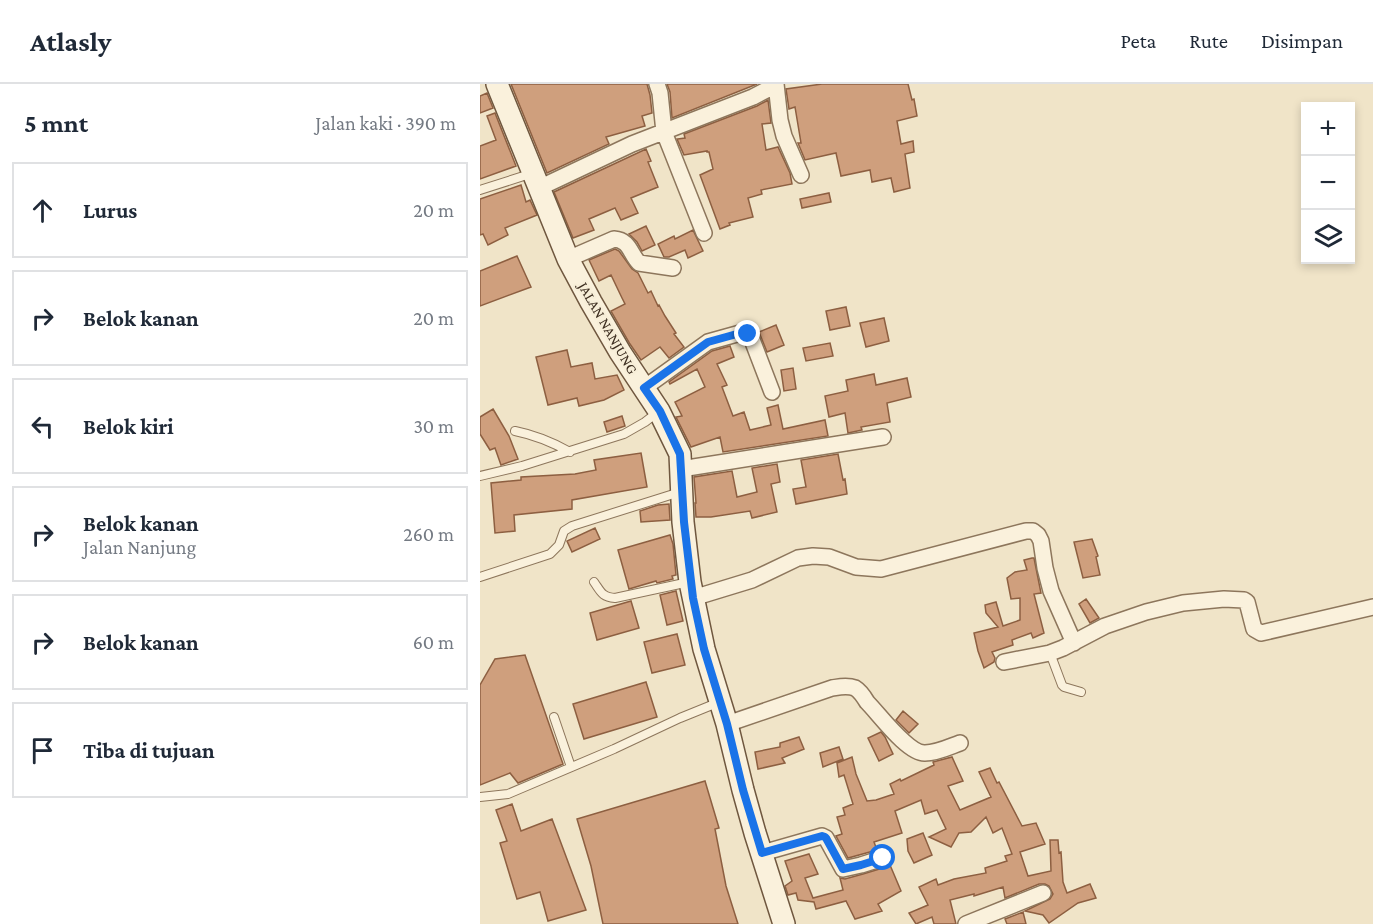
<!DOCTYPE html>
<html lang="id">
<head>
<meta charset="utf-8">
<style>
	:root { --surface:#fff; --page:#f6f6f7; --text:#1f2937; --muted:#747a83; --line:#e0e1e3 }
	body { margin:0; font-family:"Crimson Pro",serif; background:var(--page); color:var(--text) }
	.controls { position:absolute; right:18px; top:18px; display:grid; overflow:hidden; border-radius:0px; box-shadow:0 3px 9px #0003 }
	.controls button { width:54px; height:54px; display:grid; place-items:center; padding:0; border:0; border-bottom:2px solid var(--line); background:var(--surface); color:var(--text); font:30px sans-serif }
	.stop { position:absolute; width:18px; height:18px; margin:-14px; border:4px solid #1a73e8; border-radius:50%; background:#fff }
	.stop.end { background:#1a73e8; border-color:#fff; box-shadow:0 2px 6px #0008 }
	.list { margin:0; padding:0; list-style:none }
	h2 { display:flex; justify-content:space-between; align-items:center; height:78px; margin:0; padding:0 24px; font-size:26px }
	h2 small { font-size:20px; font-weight:400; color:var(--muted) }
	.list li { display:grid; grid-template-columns:39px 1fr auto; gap:18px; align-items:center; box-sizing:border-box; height:96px; margin:0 12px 12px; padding:0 12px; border:2px solid var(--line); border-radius:0px }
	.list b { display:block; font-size:22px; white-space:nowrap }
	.list p { margin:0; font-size:20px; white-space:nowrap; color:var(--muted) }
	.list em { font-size:20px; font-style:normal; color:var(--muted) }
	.icon { flex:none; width:33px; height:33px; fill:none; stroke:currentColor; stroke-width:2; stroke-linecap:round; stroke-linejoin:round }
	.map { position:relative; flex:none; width:893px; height:840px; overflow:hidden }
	header { display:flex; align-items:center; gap:36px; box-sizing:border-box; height:84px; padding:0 30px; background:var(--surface); border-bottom:2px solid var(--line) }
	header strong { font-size:28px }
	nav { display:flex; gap:33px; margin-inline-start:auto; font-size:21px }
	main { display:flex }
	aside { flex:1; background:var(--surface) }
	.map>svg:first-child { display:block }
	.building { fill:#cf9f7d; stroke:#8d5f41; stroke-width:1.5 }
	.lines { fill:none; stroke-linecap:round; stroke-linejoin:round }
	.lane-casing { stroke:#8d765c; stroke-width:10 }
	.street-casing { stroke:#8d765c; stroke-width:18 }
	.secondary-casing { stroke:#6f573f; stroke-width:24 }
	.lane { stroke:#faf1dc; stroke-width:8 }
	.street { stroke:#faf1dc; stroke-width:15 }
	.secondary { stroke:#faf1dc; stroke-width:21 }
	.route { stroke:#1a73e8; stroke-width:8 }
	.labels { text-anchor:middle; stroke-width:4.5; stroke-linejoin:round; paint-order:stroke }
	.street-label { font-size:15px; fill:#3d2e20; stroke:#f7eed8 }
</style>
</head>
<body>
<header>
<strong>Atlasly</strong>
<nav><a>Peta</a><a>Rute</a><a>Disimpan</a></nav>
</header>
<main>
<aside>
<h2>5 mnt<small>Jalan kaki · 390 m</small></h2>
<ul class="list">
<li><svg class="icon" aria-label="ahead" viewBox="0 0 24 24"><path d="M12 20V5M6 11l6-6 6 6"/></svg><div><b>Lurus</b></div><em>20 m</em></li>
<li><svg class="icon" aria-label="right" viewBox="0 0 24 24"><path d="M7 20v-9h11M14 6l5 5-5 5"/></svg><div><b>Belok kanan</b></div><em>20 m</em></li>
<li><svg class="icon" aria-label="left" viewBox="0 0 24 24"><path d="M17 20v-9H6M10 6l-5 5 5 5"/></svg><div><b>Belok kiri</b></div><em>30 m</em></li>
<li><svg class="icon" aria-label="right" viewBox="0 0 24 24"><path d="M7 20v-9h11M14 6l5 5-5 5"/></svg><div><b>Belok kanan</b><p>Jalan Nanjung</p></div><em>260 m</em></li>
<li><svg class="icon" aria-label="right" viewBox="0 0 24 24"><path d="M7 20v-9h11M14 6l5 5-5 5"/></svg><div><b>Belok kanan</b></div><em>60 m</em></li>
<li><svg class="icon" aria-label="arrive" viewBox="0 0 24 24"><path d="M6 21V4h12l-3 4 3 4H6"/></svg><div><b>Tiba di tujuan</b></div></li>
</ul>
</aside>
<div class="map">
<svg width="893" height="840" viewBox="0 0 893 840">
	<rect width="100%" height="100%" fill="#f0e4c8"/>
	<path class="building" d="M 31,0 L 167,0 L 170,11 L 172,29 L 162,32 L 165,42 L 126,53 L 129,60 L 67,89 Z
		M 187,0 L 277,0 L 192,34 L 190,8 Z
		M 342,0 L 428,0 L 432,16 L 434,15 L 437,32 L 417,37 L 421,60 L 433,57 L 434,68 L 425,70 L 430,104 L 414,108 L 411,94 L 392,98 L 390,86 L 361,92 L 356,69 L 325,76 L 318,59 L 321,59 L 315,23 L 309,25 L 306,5 Z
		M 7,9 L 13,24 L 0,29 L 0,12 Z
		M 288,16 L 291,39 L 282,40 L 286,66 L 298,63 L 310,89 L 312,100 L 281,106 L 282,110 L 268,114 L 273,133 L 249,139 L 250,141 L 240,145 L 220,91 L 233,85 L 229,68 L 227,68 L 227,67 L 204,71 L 197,55 L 205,54 L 204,50 L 277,22 Z
		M 15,29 L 36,82 L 0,95 L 0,62 L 16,56 L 7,32 Z
		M 166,65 L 171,77 L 168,78 L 178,103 L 151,114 L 158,129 L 141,136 L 135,124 L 109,135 L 114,146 L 93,154 L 74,108 Z
		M 41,101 L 46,118 L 50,116 L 57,131 L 25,144 L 28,151 L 8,161 L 3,150 L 0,151 L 0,115 Z
		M 349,109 L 351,118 L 322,124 L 320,115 Z
		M 166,142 L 175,161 L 162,167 L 157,158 L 149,150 Z
		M 213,146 L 223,167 L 208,174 L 205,166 L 189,173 L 184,173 L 178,160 L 194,152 L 195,155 Z
		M 135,165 L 139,167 L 152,185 L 158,189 L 168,209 L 171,207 L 178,222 L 179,221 L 185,232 L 196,249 L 194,250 L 204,263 L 189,274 L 180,263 L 161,276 L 150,260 L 131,227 L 145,220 L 142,214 L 131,191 L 119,197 L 109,176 Z
		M 37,172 L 51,203 L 0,222 L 0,187 Z
		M 366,223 L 370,242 L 350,246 L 346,227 Z
		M 404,234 L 409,257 L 386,263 L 380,239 Z
		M 296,241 L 304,261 L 287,268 L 279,248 Z
		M 350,259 L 353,272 L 326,277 L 323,264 Z
		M 250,262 L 254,273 L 237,280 L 247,301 L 242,303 L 253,332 L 264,328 L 270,346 L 291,341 L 287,324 L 298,321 L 303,345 L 345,336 L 348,352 L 243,368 L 240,353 L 211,363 L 196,333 L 202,332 L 195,318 L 225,303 L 217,285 L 190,300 L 189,298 L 232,267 Z
		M 87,266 L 91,283 L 112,279 L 115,295 L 137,291 L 144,306 L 124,316 L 99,322 L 97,314 L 68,321 L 56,273 Z
		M 313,284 L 316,305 L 304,307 L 301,286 Z
		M 394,290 L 396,301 L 427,294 L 431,313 L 407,319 L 410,338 L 381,343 L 382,346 L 368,349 L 365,329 L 349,333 L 345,312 L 368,307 L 366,296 Z
		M 13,325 L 29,352 L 38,375 L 21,381 L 15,364 L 10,366 L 0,350 L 0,333 Z
		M 142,332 L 145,342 L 127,348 L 124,338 Z
		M 161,369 L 167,403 L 92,416 L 92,425 L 34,431 L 35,447 L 15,449 L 11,399 L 41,396 L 41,393 L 95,390 L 116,386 L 114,376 Z
		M 358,370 L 363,396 L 365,395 L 367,410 L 316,420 L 313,405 L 326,403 L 321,376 Z
		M 297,380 L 300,398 L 291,400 L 297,428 L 272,434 L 270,427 L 231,433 L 216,433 L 215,419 L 216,419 L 214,393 L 252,387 L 257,413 L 277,408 L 272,384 Z
		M 189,420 L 190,436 L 161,438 L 160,427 L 178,421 Z
		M 115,444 L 120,455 L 92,468 L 87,457 Z
		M 190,451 L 193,460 L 196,491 L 192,492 L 193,495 L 177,499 L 176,497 L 149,505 L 138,466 Z
		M 612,455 L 618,472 L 616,473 L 620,491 L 603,494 L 594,458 Z
		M 552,474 L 554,474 L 561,509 L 554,510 L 564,549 L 553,554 L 551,549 L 532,556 L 533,561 L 512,568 L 515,574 L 514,578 L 504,584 L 498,567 L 494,549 L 518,543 L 506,529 L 505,521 L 516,518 L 523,542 L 540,536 L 540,514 L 531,515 L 527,494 L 535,488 L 547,486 L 544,476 Z
		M 196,507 L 203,537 L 187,541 L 180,511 Z
		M 606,515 L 619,534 L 610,539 L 599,520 Z
		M 151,517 L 159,544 L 117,556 L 110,529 Z
		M 197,550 L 205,581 L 172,589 L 164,558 Z
		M 45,571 L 83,680 L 38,699 L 30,689 L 0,701 L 0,601 L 15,575 Z
		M 166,598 L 177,633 L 104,655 L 93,620 Z
		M 423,627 L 438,640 L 429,649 L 416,636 Z
		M 401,648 L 405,653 L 413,670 L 399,677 L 388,654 Z
		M 319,653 L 324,665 L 302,674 L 305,679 L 278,685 L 275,668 L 300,663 L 300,659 Z
		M 359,663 L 363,675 L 343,683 L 340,669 Z
		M 372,673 L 376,690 L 387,717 L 396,716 L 414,710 L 410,700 L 420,695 L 421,697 L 454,681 L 453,678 L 472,673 L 483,697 L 468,702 L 480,726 L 511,713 L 499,688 L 510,684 L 517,699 L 519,698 L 542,742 L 556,739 L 565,760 L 540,768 L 548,792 L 571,787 L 570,756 L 578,756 L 579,769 L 581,768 L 583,798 L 587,809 L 610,800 L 616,814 L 598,819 L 569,839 L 563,831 L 545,827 L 570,815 L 573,810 L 569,802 L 565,800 L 559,800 L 525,814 L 523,803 L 494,812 L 494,810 L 470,816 L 476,840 L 454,840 L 452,833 L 436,840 L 429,829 L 448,821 L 439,803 L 456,795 L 458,801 L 474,795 L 506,789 L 505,784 L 527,777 L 525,772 L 532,770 L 522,744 L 513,749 L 506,733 L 491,748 L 479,749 L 471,763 L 449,753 L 466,745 L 457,726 L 445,730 L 441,716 L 415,727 L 422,749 L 394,758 L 397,766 L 368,774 L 356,752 L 362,750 L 357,733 L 365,731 L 363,724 L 373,720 L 364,691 L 359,693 L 357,679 Z
		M 225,697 L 239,744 L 235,745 L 246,802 L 258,840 L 123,840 L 111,782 L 97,735 Z
		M 32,720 L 41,747 L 72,735 L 106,826 L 68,837 L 60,808 L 37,815 L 20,759 L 27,757 L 16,726 Z
		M 443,749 L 452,771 L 434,779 L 428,767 L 427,755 Z
		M 329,770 L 338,790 L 325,794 L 333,814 L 363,806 L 360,794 L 365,795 L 383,790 L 406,783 L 410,781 L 421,807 L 398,820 L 402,827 L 375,835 L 366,817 L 336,825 L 334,818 L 318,816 L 316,809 L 308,811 L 305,802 L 312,797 L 305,777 Z
		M 543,828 L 546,840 L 527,840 L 525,835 Z"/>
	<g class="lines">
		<defs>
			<path id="lane" d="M 0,106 L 53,89
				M 35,347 C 55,351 72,358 90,368
				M 0,392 L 42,382 L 144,350 L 165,338 L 178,328
				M 0,493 L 70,470 L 79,461 L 84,447 L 92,442 L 200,408
				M 114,498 C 121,508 122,513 135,514 L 209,498
				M 570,569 L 582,601 L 584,603 L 601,608
				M 74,633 L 91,683
				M 0,713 L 28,710 L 134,665 L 200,634 L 237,619"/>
			<path id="street" d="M 177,0 L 180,9 L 184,48 L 224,149
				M 296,0 L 300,36 L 304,52 L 321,91
				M 59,104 L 152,60 L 273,13 L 290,4 L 294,0
				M 88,175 L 134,155 C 150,156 150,170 159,179 L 193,184
				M 164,304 L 228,258 L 264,248 L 271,253 L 292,308
				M 201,385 L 403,353
				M 213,514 L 272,496 L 318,474 L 333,472 L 349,473 L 376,483 L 401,485 L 546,447 L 553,447 L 558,451 L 561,457 L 565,484 L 571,507 L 594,559
				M 524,578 L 570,569 L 583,564 L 625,542 L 666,528 L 703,519 L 744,515 L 764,516 L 767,518 L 774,545 L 781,549 L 893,523
				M 247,640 L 352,604 C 359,603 367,601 375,604 C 380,607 384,613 387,618 C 399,630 428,670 445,669 C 457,669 469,663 480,659
				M 282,769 L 342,752 L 346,754 L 363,785 L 381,781 L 403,774
				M 486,840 L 563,809"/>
			<path id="secondary" d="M 17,0 L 88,175 L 111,218 L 140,268 L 179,327 L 200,370 L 203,438 L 210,498 L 224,565 L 247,640 L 263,706 L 275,749 L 304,840"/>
		</defs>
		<use href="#lane" class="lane-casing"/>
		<use href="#street" class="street-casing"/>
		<use href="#secondary" class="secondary-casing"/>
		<use href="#lane" class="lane"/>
		<use href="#street" class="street"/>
		<use href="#secondary" class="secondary"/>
	</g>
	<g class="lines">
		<path class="route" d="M 268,250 L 264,248 L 228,258 L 164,304 L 180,327 L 200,370 L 204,438 L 213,514 L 224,565 L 247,640 L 263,706 L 282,769 L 342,752 L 345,753 L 346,754 L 363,785 L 381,781 L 403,774"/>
	</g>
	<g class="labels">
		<g class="street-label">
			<text transform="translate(128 244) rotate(60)" y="5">JALAN NANJUNG</text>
		</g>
	</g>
</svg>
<div class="controls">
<button>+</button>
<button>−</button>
<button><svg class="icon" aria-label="layers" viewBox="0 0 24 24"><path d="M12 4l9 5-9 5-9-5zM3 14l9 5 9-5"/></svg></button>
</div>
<div class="stop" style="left:403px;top:774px"></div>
<div class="stop end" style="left:268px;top:250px"></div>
</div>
</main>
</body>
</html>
